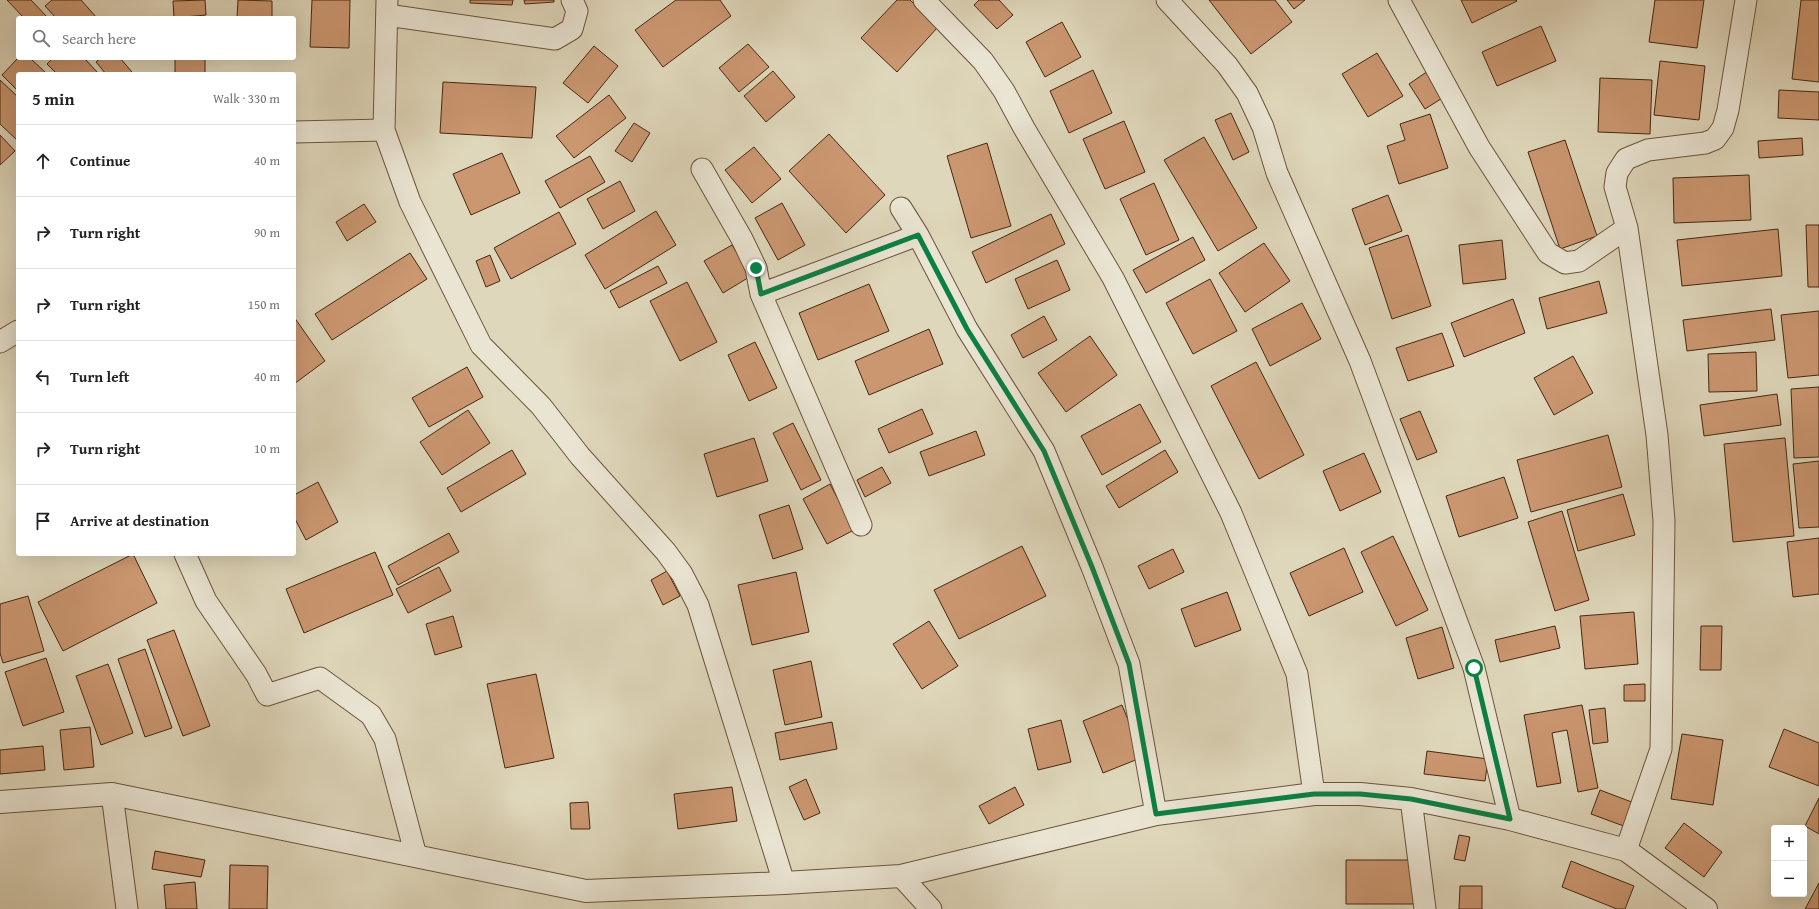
<!DOCTYPE html>
<html lang="en">
<head>
<meta charset="utf-8">
<style>
	:root { --surface:#fff; --page:#f6f6f6; --text:#222; --muted:#767676; --line:#e0e0e0 }
	body { margin:0; font-family:"Gentium Book Plus",serif; background:var(--page); color:var(--text) }
	.controls { position:absolute; right:12px; bottom:12px; display:grid; overflow:hidden; border-radius:4px; box-shadow:0 4px 16px #0002 }
	.controls button { width:36px; height:36px; display:grid; place-items:center; padding:0; border:0; border-bottom:1px solid var(--line); background:var(--surface); color:var(--text); font:20px sans-serif }
	.stop { position:absolute; width:12px; height:12px; margin:-9px; border:3px solid #0b8043; border-radius:50%; background:#fff }
	.stop.end { background:#0b8043; border-color:#fff; box-shadow:0 1px 4px #0008 }
	.list { margin:0; padding:0; list-style:none }
	h2 { display:flex; justify-content:space-between; align-items:center; height:52px; margin:0; padding:0 16px; font-size:17px }
	h2 small { font-size:13px; font-weight:400; color:var(--muted) }
	.list li { display:grid; grid-template-columns:26px 1fr auto; gap:12px; align-items:center; box-sizing:border-box; height:72px; padding:0 16px; border-top:1px solid var(--line) }
	.list b { display:block; font-size:15px; white-space:nowrap }
	.list em { font-size:13px; font-style:normal; color:var(--muted) }
	.icon { flex:none; width:22px; height:22px; fill:none; stroke:currentColor; stroke-width:2; stroke-linecap:round; stroke-linejoin:round }
	.map { position:relative; flex:none; width:1819px; height:909px; overflow:hidden }
	.search { position:absolute; background:var(--surface); box-shadow:0 4px 16px #0002; left:16px; top:16px; width:280px; height:44px; display:flex; align-items:center; gap:10px; box-sizing:border-box; padding:0 14px; border-radius:4px; color:var(--muted); font-size:15px }
	.panel { position:absolute; background:var(--surface); box-shadow:0 4px 16px #0002; left:16px; top:72px; width:280px; height:484px; border-radius:4px }
	.map>svg:first-child { display:block }
	.building { fill:#cb9771; stroke:#452810 }
	.lines { fill:none; stroke-linecap:round; stroke-linejoin:round }
	.minor-casing { stroke:#6c543b; stroke-width:23 }
	.tertiary-casing { stroke:#6c543b; stroke-width:24 }
	.minor { stroke:#eae5d3; stroke-width:21 }
	.tertiary { stroke:#eae5d3; stroke-width:22 }
	.route { stroke:#0b8043; stroke-width:5 }
</style>
</head>
<body>
<div class="map">
<svg width="1819" height="909" viewBox="0 0 1819 909">
	<rect width="100%" height="100%" fill="#dfd7bb"/>
	<filter id="stains"><feTurbulence type="fractalNoise" baseFrequency=".005" numOctaves="4"/><feColorMatrix values="0 0 0 0 .2 0 0 0 0 .09 0 0 0 0 .02 0 0 0 .5 -.17"/></filter>
	<radialGradient id="worn" r=".72"><stop offset=".6" stop-color="#630" stop-opacity="0"/><stop offset="1" stop-color="#630" stop-opacity=".3"/></radialGradient>
	<path class="building" d="M 7,0 L 31,0 L 48,18 L 24,18 Z
		M 52,0 L 81,0 L 97,18 L 56,18 L 45,6 Z
		M 205,0 L 206,15 L 174,18 L 173,1 Z
		M 238,0 L 272,1 L 272,18 L 237,18 Z
		M 312,0 L 350,0 L 349,48 L 310,47 Z
		M 470,0 L 513,0 L 512,5 L 470,3 Z
		M 524,0 L 554,0 L 554,2 L 525,4 Z
		M 676,0 L 720,0 L 731,16 L 663,67 L 635,30 Z
		M 897,0 L 910,0 L 938,27 L 897,72 L 861,38 Z
		M 979,0 L 999,0 L 1013,15 L 997,29 L 974,5 Z
		M 1209,0 L 1275,0 L 1292,22 L 1251,54 Z
		M 1287,0 L 1305,0 L 1294,9 Z
		M 1461,0 L 1516,0 L 1517,1 L 1472,23 Z
		M 1655,0 L 1704,0 L 1697,48 L 1649,42 Z
		M 1801,0 L 1819,0 L 1819,82 L 1792,79 Z
		M 1062,22 L 1081,57 L 1045,77 L 1026,42 Z
		M 1541,26 L 1556,61 L 1497,86 L 1482,52 Z
		M 748,44 L 769,67 L 739,92 L 719,68 Z
		M 594,46 L 618,66 L 588,103 L 563,83 Z
		M 1377,53 L 1403,96 L 1368,117 L 1342,74 Z
		M 18,58 L 30,58 L 47,74 L 18,74 L 18,91 L 2,75 Z
		M 53,58 L 84,58 L 99,74 L 57,74 L 47,64 Z
		M 101,58 L 120,58 L 132,72 L 130,74 L 106,74 L 96,62 Z
		M 175,58 L 205,58 L 205,74 L 175,74 Z
		M 1660,61 L 1705,66 L 1699,120 L 1654,115 Z
		M 1093,70 L 1112,113 L 1069,133 L 1050,91 Z
		M 773,71 L 795,97 L 766,122 L 744,96 Z
		M 1428,71 L 1444,97 L 1425,109 L 1409,84 Z
		M 1600,78 L 1652,80 L 1650,134 L 1598,132 Z
		M 0,80 L 18,97 L 18,141 L 0,124 Z
		M 443,82 L 536,87 L 532,138 L 440,133 Z
		M 1779,90 L 1819,92 L 1819,120 L 1778,118 Z
		M 609,95 L 626,118 L 574,158 L 556,136 Z
		M 1231,113 L 1249,152 L 1233,160 L 1215,120 Z
		M 1430,114 L 1448,168 L 1399,184 L 1387,146 L 1405,140 L 1400,124 Z
		M 1124,121 L 1145,172 L 1105,189 L 1083,139 Z
		M 634,123 L 650,133 L 632,162 L 615,151 Z
		M 829,134 L 885,195 L 846,233 L 789,171 Z
		M 0,135 L 15,151 L 0,165 Z
		M 1204,137 L 1257,228 L 1218,251 L 1164,160 Z
		M 1802,138 L 1803,155 L 1759,158 L 1758,141 Z
		M 1565,140 L 1597,236 L 1560,249 L 1528,152 Z
		M 987,143 L 1011,226 L 971,238 L 947,156 Z
		M 754,147 L 781,179 L 752,203 L 725,170 Z
		M 502,153 L 520,193 L 471,215 L 453,174 Z
		M 590,156 L 605,182 L 560,208 L 545,181 Z
		M 1749,175 L 1751,220 L 1674,223 L 1673,178 Z
		M 620,181 L 635,211 L 603,229 L 587,199 Z
		M 1154,183 L 1179,240 L 1146,255 L 1120,199 Z
		M 1388,195 L 1402,231 L 1365,245 L 1352,209 Z
		M 782,203 L 805,245 L 778,260 L 755,218 Z
		M 364,204 L 376,222 L 347,241 L 336,222 Z
		M 656,211 L 676,245 L 605,289 L 585,255 Z
		M 559,212 L 576,244 L 511,279 L 494,248 Z
		M 1051,214 L 1065,244 L 986,283 L 972,252 Z
		M 1806,225 L 1819,225 L 1819,287 L 1808,287 Z
		M 1778,229 L 1782,276 L 1682,286 L 1677,240 Z
		M 1408,235 L 1431,306 L 1392,319 L 1369,248 Z
		M 1193,237 L 1205,260 L 1146,293 L 1133,270 Z
		M 1502,240 L 1506,279 L 1463,284 L 1459,245 Z
		M 1264,243 L 1290,281 L 1245,312 L 1219,273 Z
		M 732,245 L 751,276 L 723,293 L 704,261 Z
		M 410,253 L 427,279 L 332,340 L 315,314 Z
		M 490,255 L 500,281 L 486,287 L 476,261 Z
		M 1057,260 L 1070,290 L 1028,309 L 1015,279 Z
		M 658,266 L 667,283 L 619,308 L 610,291 Z
		M 1210,279 L 1237,331 L 1193,354 L 1166,303 Z
		M 1599,281 L 1607,313 L 1547,329 L 1539,298 Z
		M 687,282 L 717,342 L 680,361 L 650,301 Z
		M 869,284 L 889,331 L 818,360 L 799,313 Z
		M 1513,299 L 1525,333 L 1464,357 L 1451,323 Z
		M 1302,303 L 1321,339 L 1270,366 L 1252,329 Z
		M 1771,309 L 1775,340 L 1687,351 L 1683,320 Z
		M 1819,311 L 1819,375 L 1788,378 L 1781,315 Z
		M 1044,316 L 1057,340 L 1023,358 L 1011,335 Z
		M 294,317 L 325,361 L 294,384 Z
		M 929,329 L 943,364 L 869,395 L 855,361 Z
		M 1442,333 L 1454,366 L 1408,381 L 1396,348 Z
		M 1090,336 L 1117,375 L 1066,412 L 1038,373 Z
		M 755,342 L 777,388 L 749,401 L 728,355 Z
		M 1756,352 L 1757,391 L 1709,392 L 1708,354 Z
		M 1573,356 L 1593,393 L 1554,415 L 1534,378 Z
		M 1256,362 L 1304,455 L 1259,479 L 1211,386 Z
		M 467,367 L 483,397 L 429,427 L 412,398 Z
		M 1819,387 L 1819,457 L 1794,458 L 1791,389 Z
		M 1777,394 L 1781,425 L 1704,436 L 1700,405 Z
		M 1140,404 L 1161,442 L 1102,475 L 1081,436 Z
		M 922,409 L 933,434 L 889,453 L 878,429 Z
		M 468,410 L 490,443 L 442,475 L 420,442 Z
		M 1420,411 L 1437,452 L 1417,460 L 1400,419 Z
		M 793,423 L 821,480 L 801,490 L 773,433 Z
		M 976,431 L 985,455 L 929,476 L 920,452 Z
		M 1608,435 L 1622,487 L 1531,512 L 1517,460 Z
		M 754,438 L 768,481 L 717,497 L 704,454 Z
		M 1785,438 L 1794,536 L 1733,542 L 1724,444 Z
		M 512,450 L 526,474 L 461,512 L 447,488 Z
		M 1165,450 L 1178,472 L 1119,508 L 1106,486 Z
		M 1364,453 L 1381,492 L 1340,511 L 1323,471 Z
		M 1819,461 L 1819,527 L 1799,528 L 1793,464 Z
		M 882,467 L 891,483 L 865,497 L 857,480 Z
		M 1504,477 L 1518,518 L 1459,537 L 1446,496 Z
		M 318,482 L 338,522 L 306,540 L 294,517 L 294,495 Z
		M 830,484 L 854,530 L 827,544 L 803,499 Z
		M 1623,494 L 1635,535 L 1578,551 L 1567,510 Z
		M 789,505 L 803,549 L 773,559 L 759,515 Z
		M 1562,511 L 1589,600 L 1555,611 L 1528,522 Z
		M 449,533 L 459,552 L 398,585 L 388,566 Z
		M 1393,536 L 1428,610 L 1396,626 L 1361,552 Z
		M 1819,538 L 1819,594 L 1793,597 L 1787,542 Z
		M 1022,546 L 1046,596 L 959,639 L 934,590 Z
		M 1344,548 L 1363,592 L 1309,616 L 1290,573 Z
		M 1173,549 L 1184,572 L 1149,589 L 1138,566 Z
		M 375,552 L 393,595 L 304,633 L 286,589 Z
		M 133,554 L 157,603 L 63,651 L 38,602 Z
		M 439,567 L 451,591 L 408,613 L 396,589 Z
		M 667,571 L 680,596 L 663,605 L 651,580 Z
		M 796,572 L 809,632 L 752,645 L 738,585 Z
		M 1227,592 L 1241,630 L 1195,647 L 1181,609 Z
		M 28,596 L 44,651 L 3,663 L 0,653 L 0,604 Z
		M 1634,612 L 1638,664 L 1585,669 L 1580,616 Z
		M 453,616 L 462,647 L 435,655 L 426,624 Z
		M 929,621 L 958,666 L 922,689 L 893,644 Z
		M 1555,626 L 1560,648 L 1500,662 L 1495,640 Z
		M 1701,626 L 1722,626 L 1721,670 L 1700,670 Z
		M 1442,627 L 1454,668 L 1418,679 L 1406,638 Z
		M 174,630 L 210,726 L 183,736 L 147,640 Z
		M 145,649 L 172,728 L 145,737 L 118,659 Z
		M 46,658 L 64,712 L 23,726 L 5,672 Z
		M 811,661 L 822,717 L 785,725 L 773,670 Z
		M 108,664 L 133,733 L 101,745 L 76,676 Z
		M 536,674 L 554,758 L 505,768 L 487,684 Z
		M 1645,684 L 1645,701 L 1624,701 L 1624,685 Z
		M 1122,705 L 1143,757 L 1103,773 L 1083,721 Z
		M 1582,705 L 1598,788 L 1578,792 L 1567,730 L 1552,733 L 1561,783 L 1537,787 L 1524,715 Z
		M 1605,708 L 1608,742 L 1593,744 L 1589,710 Z
		M 1061,720 L 1071,762 L 1038,770 L 1028,729 Z
		M 832,722 L 837,749 L 780,760 L 775,733 Z
		M 90,727 L 94,767 L 64,770 L 60,730 Z
		M 1784,729 L 1819,743 L 1819,786 L 1769,767 Z
		M 1682,734 L 1723,740 L 1713,805 L 1671,799 Z
		M 43,746 L 45,770 L 0,774 L 0,750 Z
		M 1427,751 L 1488,759 L 1485,781 L 1424,774 Z
		M 806,779 L 820,813 L 804,820 L 789,787 Z
		M 732,787 L 737,821 L 678,829 L 674,794 Z
		M 1015,787 L 1024,805 L 989,824 L 979,806 Z
		M 1600,790 L 1637,804 L 1629,828 L 1591,814 Z
		M 1819,798 L 1819,834 L 1805,826 Z
		M 588,802 L 590,829 L 571,829 L 570,803 Z
		M 1684,823 L 1722,852 L 1704,877 L 1665,848 Z
		M 1459,835 L 1470,837 L 1465,861 L 1454,859 Z
		M 155,851 L 205,860 L 201,877 L 152,869 Z
		M 1346,860 L 1417,860 L 1417,904 L 1346,904 Z
		M 1571,861 L 1634,886 L 1625,909 L 1617,909 L 1562,887 Z
		M 230,865 L 268,866 L 267,909 L 229,909 Z
		M 195,882 L 197,909 L 166,909 L 164,885 Z
		M 1819,883 L 1819,909 L 1805,909 Z
		M 1460,886 L 1482,886 L 1482,909 L 1459,909 Z"/>
	<g class="lines">
		<defs>
			<path id="minor" d="M 387,0 L 384,130 L 410,202 L 481,345 L 541,406 L 580,456 L 666,552 L 682,574 L 698,605 L 784,883
				M 924,0 L 983,61 L 1004,91 L 1024,128 L 1113,278 L 1231,513 L 1297,674 L 1314,794
				M 1167,0 L 1227,65 L 1247,93 L 1263,127 L 1277,173 L 1360,361 L 1474,668 L 1510,819
				M 1399,0 L 1479,147 L 1548,253 L 1565,263 L 1579,261 L 1627,228
				M 387,15 L 555,39 L 572,29 L 577,11 L 572,0
				M 294,132 L 384,130
				M 702,169 L 742,239 L 756,268 L 761,294 L 861,525
				M 901,208 L 918,235 L 967,329 L 1044,451 L 1092,567 L 1129,664 L 1156,814
				M 761,294 L 918,235
				M 0,342 L 18,331
				M 185,554 L 206,601 L 256,674 L 267,695 L 320,678 L 371,715 L 385,739 L 416,856
				M 112,794 L 127,909
				M 1411,799 L 1425,909
				M 1626,850 L 1661,749 L 1664,521 L 1657,435 L 1627,228 L 1615,187 L 1617,173 L 1626,159 L 1648,150 L 1705,143 L 1715,139 L 1723,128 L 1728,110 L 1746,0
				M 901,876 L 931,909"/>
			<path id="tertiary" d="M 0,802 L 112,794 L 586,891 L 784,883 L 901,876 L 1156,814 L 1314,794 L 1360,794 L 1411,799 L 1510,819 L 1626,850 L 1706,909"/>
		</defs>
		<use href="#minor" class="minor-casing"/>
		<use href="#tertiary" class="tertiary-casing"/>
		<use href="#minor" class="minor"/>
		<use href="#tertiary" class="tertiary"/>
	</g>
	<g class="lines">
		<path class="route" d="M 756,268 L 761,294 L 918,235 L 967,329 L 1044,451 L 1092,567 L 1129,664 L 1156,814 L 1314,794 L 1360,794 L 1411,799 L 1510,819 L 1474,668"/>
	</g>
	<rect width="100%" height="100%" filter="url(#stains)"/>
	<rect width="100%" height="100%" fill="url(#worn)"/>
</svg>
<div class="controls">
<button>+</button>
<button>−</button>
</div>
<div class="stop" style="left:1474px;top:668px"></div>
<div class="stop end" style="left:756px;top:268px"></div>
<div class="search"><svg class="icon" aria-label="search" viewBox="0 0 24 24"><circle cx="10" cy="10" r="6"/><path d="M15 15l6 6"/></svg>Search here</div>
<section class="panel">
<h2>5 min<small>Walk · 330 m</small></h2>
<ul class="list">
<li><svg class="icon" aria-label="ahead" viewBox="0 0 24 24"><path d="M12 20V5M6 11l6-6 6 6"/></svg><div><b>Continue</b></div><em>40 m</em></li>
<li><svg class="icon" aria-label="right" viewBox="0 0 24 24"><path d="M7 20v-9h11M14 6l5 5-5 5"/></svg><div><b>Turn right</b></div><em>90 m</em></li>
<li><svg class="icon" aria-label="right" viewBox="0 0 24 24"><path d="M7 20v-9h11M14 6l5 5-5 5"/></svg><div><b>Turn right</b></div><em>150 m</em></li>
<li><svg class="icon" aria-label="left" viewBox="0 0 24 24"><path d="M17 20v-9H6M10 6l-5 5 5 5"/></svg><div><b>Turn left</b></div><em>40 m</em></li>
<li><svg class="icon" aria-label="right" viewBox="0 0 24 24"><path d="M7 20v-9h11M14 6l5 5-5 5"/></svg><div><b>Turn right</b></div><em>10 m</em></li>
<li><svg class="icon" aria-label="arrive" viewBox="0 0 24 24"><path d="M6 21V4h12l-3 4 3 4H6"/></svg><div><b>Arrive at destination</b></div></li>
</ul>
</section>
</div>
</body>
</html>
